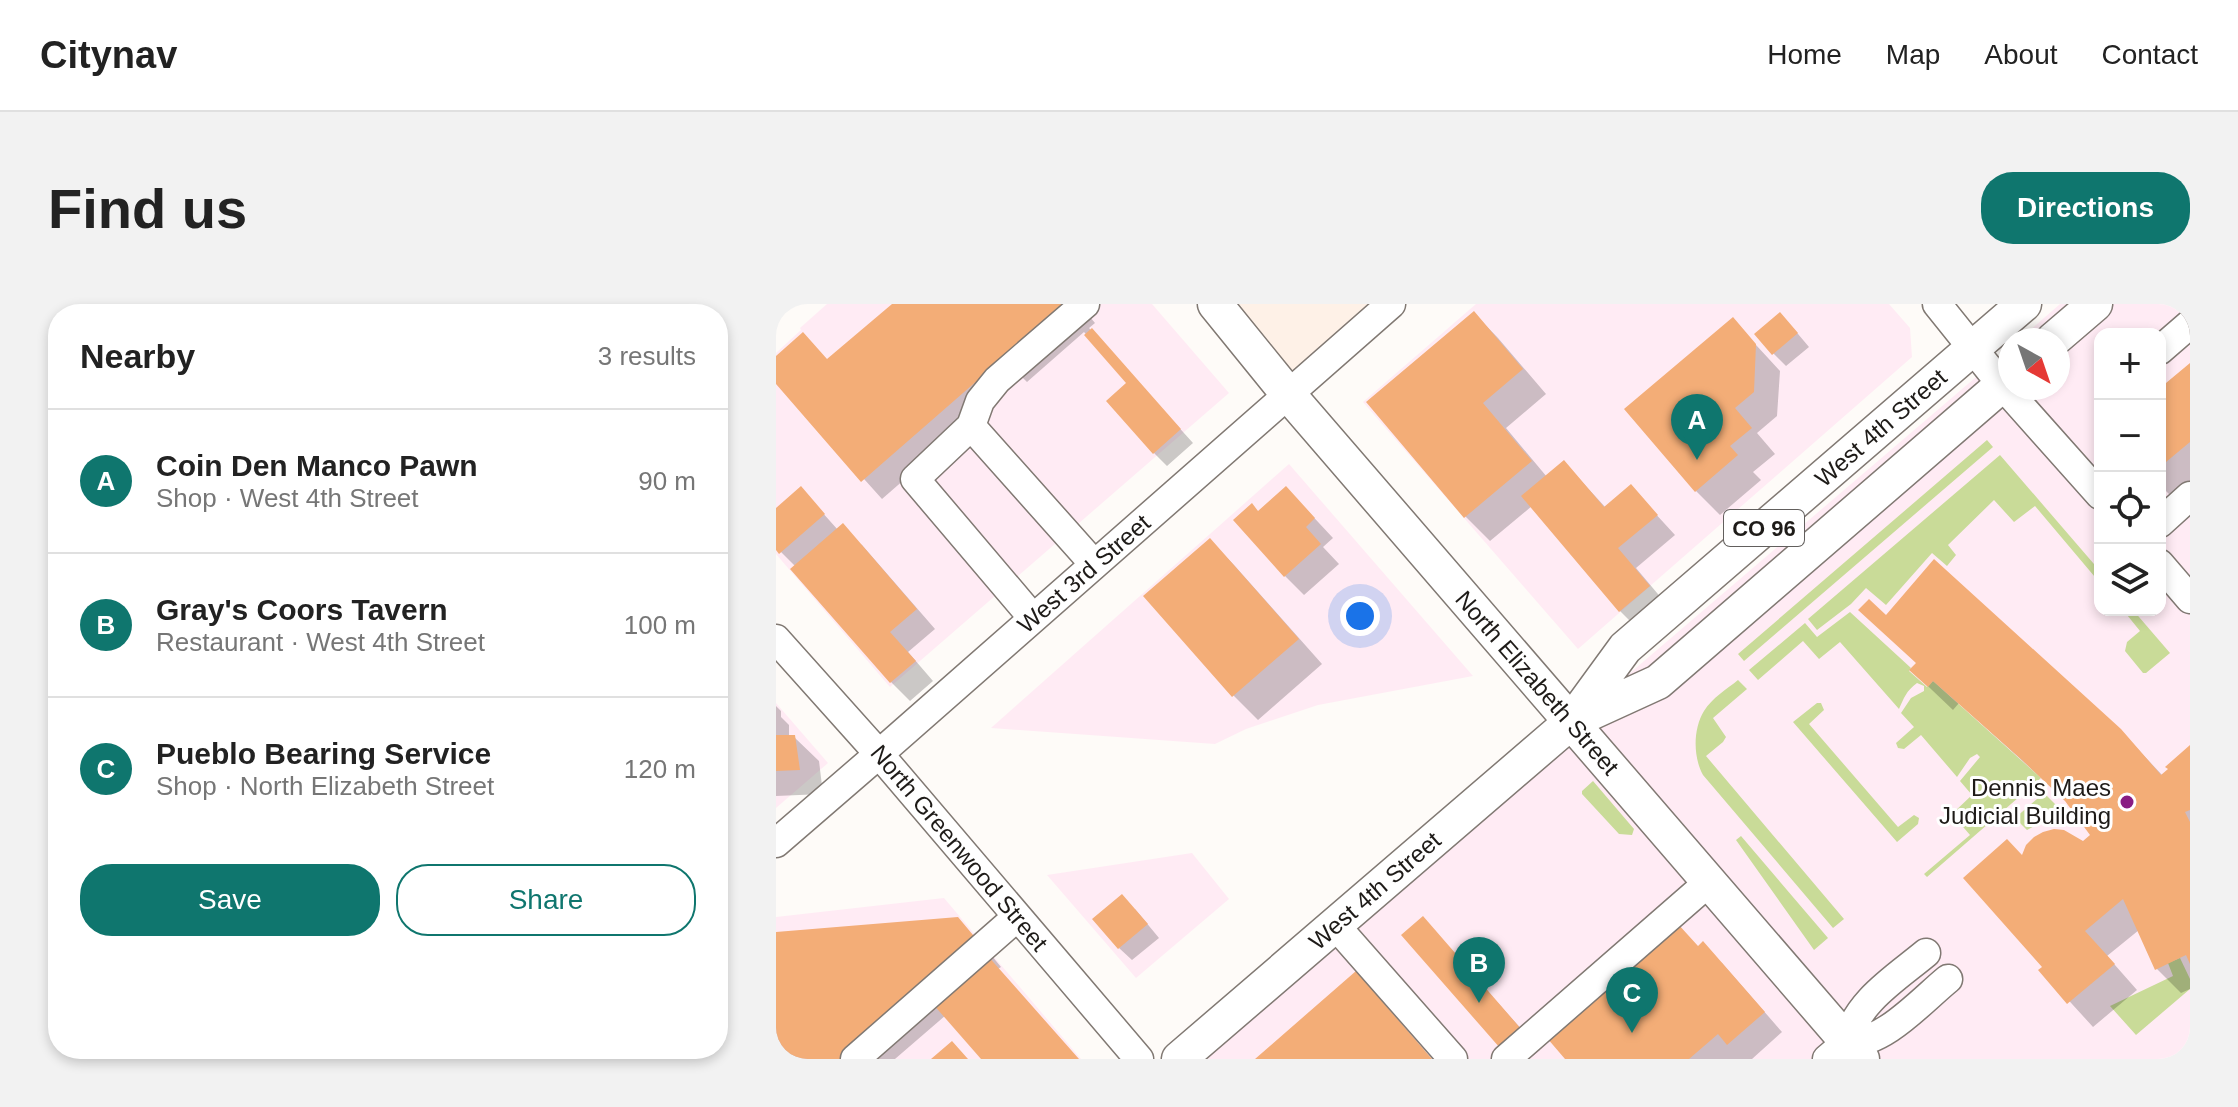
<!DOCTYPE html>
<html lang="en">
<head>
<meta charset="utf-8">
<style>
	:root { --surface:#fff; --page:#f2f2f2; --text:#222; --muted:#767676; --line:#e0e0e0; --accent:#0f766e }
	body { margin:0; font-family:Arial,sans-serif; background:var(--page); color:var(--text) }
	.controls { position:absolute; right:24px; top:24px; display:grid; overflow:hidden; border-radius:16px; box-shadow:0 4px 12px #0003 }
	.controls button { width:72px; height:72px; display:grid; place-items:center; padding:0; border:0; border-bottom:2px solid var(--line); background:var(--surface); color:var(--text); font:40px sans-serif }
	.compass { position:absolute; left:1222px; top:24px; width:72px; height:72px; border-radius:50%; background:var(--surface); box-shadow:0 4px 12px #0003; rotate:140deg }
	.you { position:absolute; left:584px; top:312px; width:28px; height:28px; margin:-20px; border:6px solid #fff; border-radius:50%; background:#1a73e8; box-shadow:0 0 0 12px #1a73e833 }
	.badge { display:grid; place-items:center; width:52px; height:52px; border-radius:50%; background:var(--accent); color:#fff; font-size:26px; font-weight:700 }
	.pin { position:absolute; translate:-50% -66px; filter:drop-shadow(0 2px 4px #0008) }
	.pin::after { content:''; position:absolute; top:42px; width:28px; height:24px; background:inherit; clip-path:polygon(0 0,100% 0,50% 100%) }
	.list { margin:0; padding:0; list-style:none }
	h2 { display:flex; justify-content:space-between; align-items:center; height:104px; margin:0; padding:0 32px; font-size:34px }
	h2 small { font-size:26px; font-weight:400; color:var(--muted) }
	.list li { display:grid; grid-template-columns:52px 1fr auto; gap:24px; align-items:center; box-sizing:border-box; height:144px; padding:0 32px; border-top:2px solid var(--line) }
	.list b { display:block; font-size:30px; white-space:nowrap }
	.list p { margin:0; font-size:26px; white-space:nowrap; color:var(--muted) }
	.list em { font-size:26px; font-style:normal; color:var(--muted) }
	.actions { display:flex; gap:16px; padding:24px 32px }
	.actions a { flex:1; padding:18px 0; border:2px solid var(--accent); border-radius:32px; text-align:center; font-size:28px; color:var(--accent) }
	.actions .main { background:var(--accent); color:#fff }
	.icon { flex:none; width:44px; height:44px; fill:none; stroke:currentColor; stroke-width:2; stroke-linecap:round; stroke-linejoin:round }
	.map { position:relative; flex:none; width:1414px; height:755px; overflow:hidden; border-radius:32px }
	header { display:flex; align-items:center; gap:48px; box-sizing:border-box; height:112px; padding:0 40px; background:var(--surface); border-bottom:2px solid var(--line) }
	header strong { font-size:38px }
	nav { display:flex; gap:44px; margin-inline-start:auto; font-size:28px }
	.intro { display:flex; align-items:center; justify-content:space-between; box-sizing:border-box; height:192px; padding:0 48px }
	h1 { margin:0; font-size:56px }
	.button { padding:20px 36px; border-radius:32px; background:var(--accent); color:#fff; font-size:28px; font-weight:700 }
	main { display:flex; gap:48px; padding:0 48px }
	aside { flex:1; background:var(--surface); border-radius:32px; box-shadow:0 4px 12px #0003 }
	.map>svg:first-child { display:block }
	.commercial { fill:#ffebf4; fill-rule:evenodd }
	.built { fill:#fef1e7 }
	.green { fill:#c9db98 }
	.shadow { fill:#0003 }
	.building { fill:#f3ad77 }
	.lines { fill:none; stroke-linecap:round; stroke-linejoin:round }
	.minor-casing { stroke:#817973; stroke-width:31 }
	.major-casing { stroke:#817973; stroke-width:37 }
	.minor { stroke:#fff; stroke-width:28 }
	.major { stroke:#fff; stroke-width:34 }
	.poi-dot { fill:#891d83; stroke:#fff; stroke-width:3 }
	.labels { text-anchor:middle; stroke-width:6; stroke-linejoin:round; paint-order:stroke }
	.shield { fill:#fff; stroke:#625f5d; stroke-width:2 }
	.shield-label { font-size:22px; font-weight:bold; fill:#1e1b18 }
	.street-label { font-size:24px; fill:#1e1b18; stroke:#fff }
	.poi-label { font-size:24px; fill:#1e1b18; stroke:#fff; text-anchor:end }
</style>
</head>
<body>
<header>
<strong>Citynav</strong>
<nav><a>Home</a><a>Map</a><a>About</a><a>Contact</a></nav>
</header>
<div class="intro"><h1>Find us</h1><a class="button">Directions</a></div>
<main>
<aside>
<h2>Nearby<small>3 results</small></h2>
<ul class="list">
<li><span class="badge">A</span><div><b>Coin Den Manco Pawn</b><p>Shop · West 4th Street</p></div><em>90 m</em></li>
<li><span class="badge">B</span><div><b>Gray's Coors Tavern</b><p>Restaurant · West 4th Street</p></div><em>100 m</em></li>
<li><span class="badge">C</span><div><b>Pueblo Bearing Service</b><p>Shop · North Elizabeth Street</p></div><em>120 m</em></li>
</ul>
<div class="actions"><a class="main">Save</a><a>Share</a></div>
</aside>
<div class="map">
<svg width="1414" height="755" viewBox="0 0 1414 755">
	<rect width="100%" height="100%" fill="#fefbf8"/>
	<path class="commercial" d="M 51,0 L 376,0 L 453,89 L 114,383 L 0,250 L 0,49 L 25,26 L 24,24 Z
		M 700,0 L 1113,0 L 1134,24 L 1136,53 L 802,345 L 587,98 Z
		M 1284,0 L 1414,0 L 1414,755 L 403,755 L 1234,44 L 1234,84 L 1282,84 L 1282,36 L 1243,36 ZM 1324,30 L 1384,30 L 1384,306 L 1324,306 Z
		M 513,160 L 697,372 L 542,401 L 470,425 L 439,440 L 215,424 Z
		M 0,399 L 52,459 L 0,504 Z
		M 416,549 L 453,595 L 360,674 L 271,571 Z
		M 168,594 L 305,755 L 0,755 L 0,613 Z"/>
	<path class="built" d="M 439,0 L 614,0 L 512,90 Z"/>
	<path class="green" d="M 1211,136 L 1217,143 L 968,357 L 962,350 Z
		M 1224,151 L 1324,267 L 1324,279 L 1259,202 L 1238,218 L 1218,196 L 1172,241 L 1180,251 L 1171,262 L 1156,249 L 1110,301 L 1090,284 L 1075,300 L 1041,326 L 1032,315 Z
		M 1347,306 L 1357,306 L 1394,349 L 1370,369 L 1367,369 L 1349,347 L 1351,338 L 1364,327 Z
		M 1074,308 L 1135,364 L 1133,367 L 1151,383 L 1157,377 L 1265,474 L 1151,573 L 1148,570 L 1194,531 L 1176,510 L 1196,491 L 1184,477 L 1204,453 L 1201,450 L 1194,454 L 1181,473 L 1145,431 L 1128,445 L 1122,444 L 1120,439 L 1138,423 L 1125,409 L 1135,394 L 1148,387 L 1148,382 L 1141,379 C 1130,387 1128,394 1123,405 L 1064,338 L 1043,355 L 1027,337 L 982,376 L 973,366 L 1029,319 L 1041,333 Z
		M 962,376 L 971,385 L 937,414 L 950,433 L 947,438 L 930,452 L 1068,615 L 1057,624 L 927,471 C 917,453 917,425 928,407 C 936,394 951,385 962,376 Z
		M 1041,399 L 1045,399 L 1048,406 L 1033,420 L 1122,523 L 1138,511 L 1143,514 L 1142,520 L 1121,538 L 1017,418 Z
		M 817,477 L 858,525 L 856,531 L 843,530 L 806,490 L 806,487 Z
		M 1268,489 L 1292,513 L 1288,517 L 1266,518 L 1251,526 L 1239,514 Z
		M 965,532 L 1052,634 L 1038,646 L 960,536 Z
		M 1404,654 L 1414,675 L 1414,685 L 1360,731 L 1334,702 L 1397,672 L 1392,659 Z"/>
	<path class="shadow" d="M 118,0 L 303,0 L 319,19 L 313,24 L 417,139 L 391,162 L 378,149 L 353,79 L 308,28 L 251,78 L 246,73 L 106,195 L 0,77 L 0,54 L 52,57 Z
		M 698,9 L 722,34 L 770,90 L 730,124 L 771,173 L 788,158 L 830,204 L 855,183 L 899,231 L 860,264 L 892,302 L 863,326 L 844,307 L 756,202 L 714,237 L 690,213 L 593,98 Z
		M 957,16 L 1004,67 L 1001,112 L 981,129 L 999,150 L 977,168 L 985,176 L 944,211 L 920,187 Z
		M 1017,24 L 1033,43 L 1010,62 L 997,49 Z
		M 1414,62 L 1414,183 L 1399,196 L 1384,181 L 1384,87 Z
		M 37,198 L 62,226 L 86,241 L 159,325 L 132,348 L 157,377 L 134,397 L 115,378 L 20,263 L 0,243 L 0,206 Z
		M 529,204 L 557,234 L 547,243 L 563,260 L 528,291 L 509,272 L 483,209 Z
		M 434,236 L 458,261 L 546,360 L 482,416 L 458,392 L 370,293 Z
		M 1110,314 L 1344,426 L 1387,472 L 1414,444 L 1414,685 L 1405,689 L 1381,665 L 1363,626 L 1331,652 L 1361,686 L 1317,723 L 1265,666 L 1268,663 L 1247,554 L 1307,539 L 1317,532 L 1295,501 L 1272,480 L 1183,399 L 1177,406 L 1135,366 L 1141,360 Z
		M 0,402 L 5,407 L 5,413 L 13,421 L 13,433 L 18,433 L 43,457 L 47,490 L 0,492 Z
		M 359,605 L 383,634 L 356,656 L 343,644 Z
		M 647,615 L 764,746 L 753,755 L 738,755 Z
		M 0,630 L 206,640 L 225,663 L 222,665 L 302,755 L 208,755 L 170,711 L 119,755 L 0,755 Z
		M 923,644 L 946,659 L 1006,728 L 976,755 L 792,755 Z"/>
	<path class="building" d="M 116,0 L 289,0 L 85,178 L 0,80 L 0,52 L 27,28 L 51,55 Z
		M 698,7 L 747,65 L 707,99 L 756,157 L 688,214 L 590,98 Z
		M 1004,8 L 1022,29 L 996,51 L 978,30 Z
		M 957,13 L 980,40 L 978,88 L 959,104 L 976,124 L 954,142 L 962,151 L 919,188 L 848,105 Z
		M 316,24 L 405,125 L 377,150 L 330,97 L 350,79 L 308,31 Z
		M 1414,59 L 1414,138 L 1384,163 L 1384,84 Z
		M 788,156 L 828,203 L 855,180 L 882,211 L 842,244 L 874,282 L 843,308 L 745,192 Z
		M 25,182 L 49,210 L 3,250 L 0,246 L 0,204 Z
		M 510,182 L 539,214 L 530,223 L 545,240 L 508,273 L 457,216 L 476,199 L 482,207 Z
		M 67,219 L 141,305 L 114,328 L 140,357 L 114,379 L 14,265 Z
		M 434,234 L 523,335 L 456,393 L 367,292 Z
		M 1158,255 L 1345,425 L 1385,471 L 1392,465 L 1389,463 L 1414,441 L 1414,506 L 1409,508 L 1414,518 L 1414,660 L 1410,651 L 1379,666 L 1347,595 L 1309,627 L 1339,660 L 1291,700 L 1262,666 L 1266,663 L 1187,574 L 1231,535 L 1246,551 L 1250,541 L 1258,533 L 1267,528 L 1278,525 L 1288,526 L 1307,537 L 1314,531 L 1289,497 L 1246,456 L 1157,377 L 1152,383 L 1133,366 L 1140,359 L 1082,306 L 1093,295 L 1110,311 Z
		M 0,431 L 19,431 L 24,466 L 0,467 Z
		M 346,590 L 372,620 L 342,645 L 316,615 Z
		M 647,612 L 746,726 L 724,744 L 625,631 Z
		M 182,613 L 202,637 L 67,755 L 0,755 L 0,628 Z
		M 902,620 L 922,642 L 927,637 L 989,708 L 951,741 L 942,730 L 913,755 L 789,755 L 771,734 Z
		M 211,651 L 303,755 L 205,755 L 156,699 Z
		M 580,667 L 656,755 L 479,755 Z
		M 176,737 L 192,755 L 155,755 Z"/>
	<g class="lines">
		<defs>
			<path id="minor" d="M 1161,0 L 1226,81 L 1324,191
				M 1384,46 L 1414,20
				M 195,122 L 204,97 L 221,76 L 309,0
				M 1384,219 L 1414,192
				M 1384,260 L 1414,295
				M 257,314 L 139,175 L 195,122 L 318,260
				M 0,335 L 103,450 L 363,755
				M 0,539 L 103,450 L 615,0
				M 559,621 L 677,755
				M 1071,738 C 1106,742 1146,696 1172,675
				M 1071,738 C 1080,698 1120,674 1150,649
				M 79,755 L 241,613
				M 730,755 L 933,578
				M 1051,755 L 1071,738"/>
			<path id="major" d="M 439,0 L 512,90 L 1086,755
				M 1277,36 L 1319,0
				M 799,416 L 882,378 L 1234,74
				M 403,755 L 795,418 L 849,344 L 1248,0"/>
		</defs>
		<use href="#minor" class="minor-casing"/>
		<use href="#major" class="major-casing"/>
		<use href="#minor" class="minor"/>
		<use href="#major" class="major"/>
	</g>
	<circle class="poi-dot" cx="1351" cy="498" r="8"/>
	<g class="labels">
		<rect class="shield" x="948" y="206" width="80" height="36" rx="6"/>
		<g class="shield-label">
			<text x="988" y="232">CO 96</text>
		</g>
		<g class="street-label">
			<text transform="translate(1105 124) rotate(-41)" y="8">West 4th Street</text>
			<text transform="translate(308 270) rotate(-41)" y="8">West 3rd Street</text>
			<text transform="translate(761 379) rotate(49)" y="8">North Elizabeth Street</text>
			<text transform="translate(183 544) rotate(50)" y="8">North Greenwood Street</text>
			<text transform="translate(599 587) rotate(-41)" y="8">West 4th Street</text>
		</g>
		<g class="poi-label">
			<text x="1335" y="492">Dennis Maes<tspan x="1335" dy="28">Judicial Building</tspan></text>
		</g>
	</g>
</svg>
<div class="controls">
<button>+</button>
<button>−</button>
<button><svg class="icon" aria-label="locate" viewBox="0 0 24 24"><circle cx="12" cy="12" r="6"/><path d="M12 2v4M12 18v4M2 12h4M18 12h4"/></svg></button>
<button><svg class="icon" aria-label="layers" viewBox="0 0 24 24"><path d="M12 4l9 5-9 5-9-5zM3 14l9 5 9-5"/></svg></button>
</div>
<svg class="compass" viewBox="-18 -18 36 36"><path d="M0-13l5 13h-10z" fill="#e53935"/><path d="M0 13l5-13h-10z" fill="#767676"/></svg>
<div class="you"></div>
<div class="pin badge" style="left:921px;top:156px">A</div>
<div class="pin badge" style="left:703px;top:699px">B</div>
<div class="pin badge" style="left:856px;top:729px">C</div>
</div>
</main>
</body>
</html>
